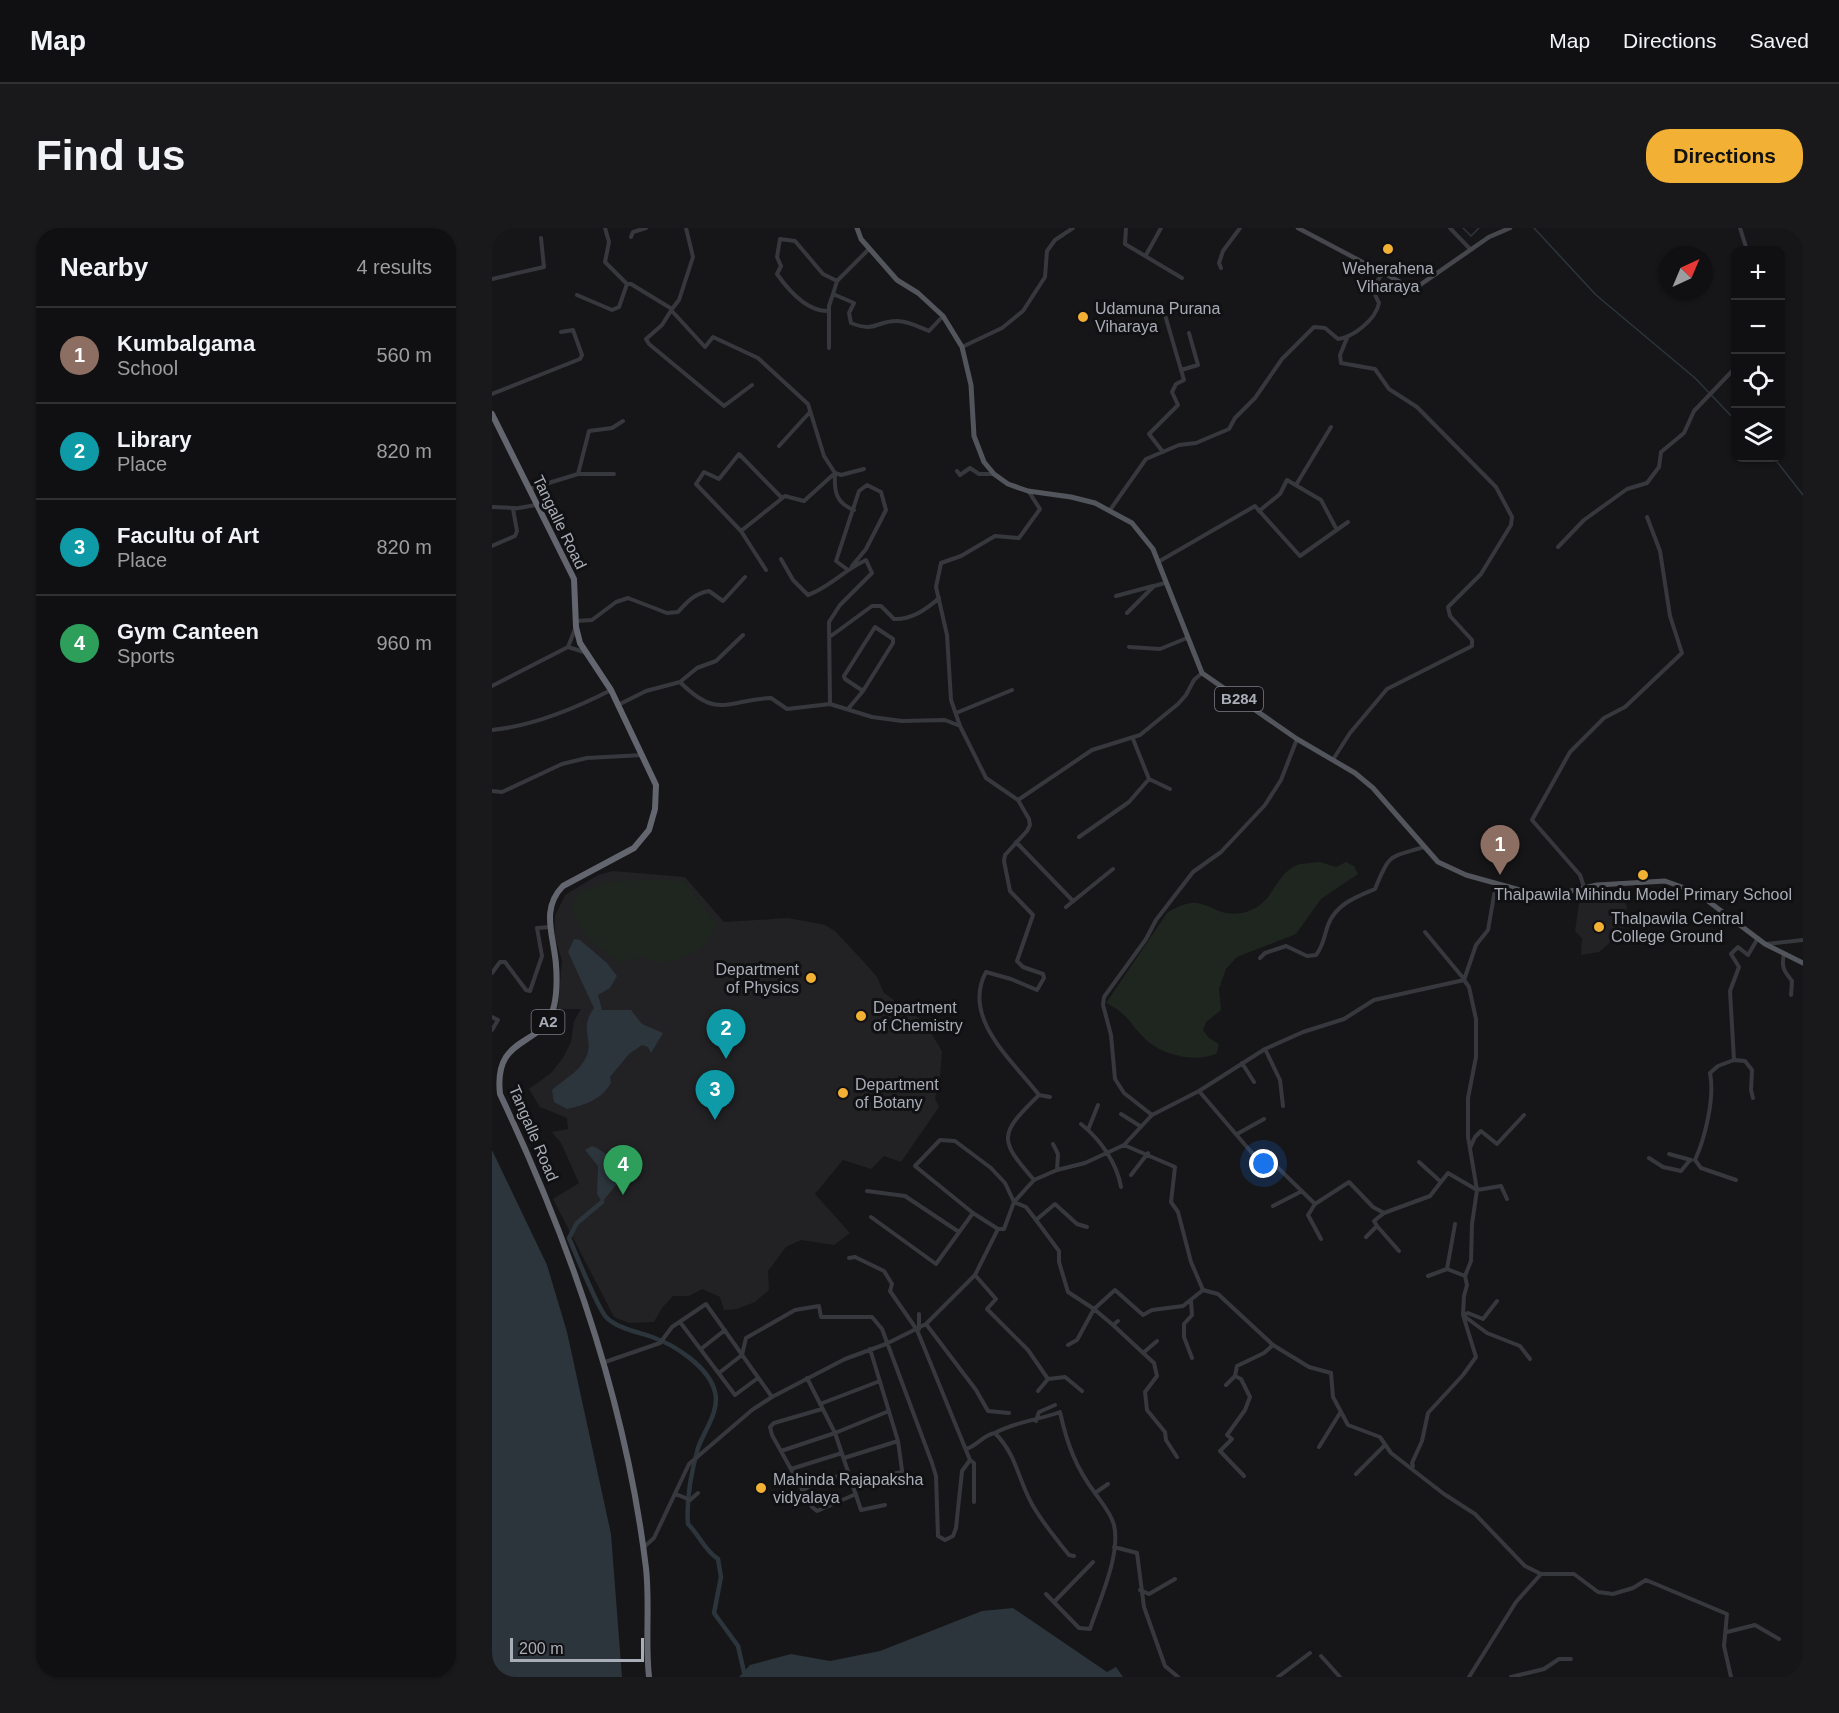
<!DOCTYPE html>
<html lang="en">
<head>
<meta charset="utf-8">
<style>
	:root { --surface:#101012; --page:#19191b; --text:#f1f3f6; --muted:#9c9d9f; --line:#303032; --accent:#f2b134 }
	body { margin:0; font-family:Arial,sans-serif; background:var(--page); color:var(--text) }
	.controls { position:absolute; right:18px; top:18px; display:grid; overflow:hidden; border-radius:12px; box-shadow:0 2px 4px #0004 }
	.controls button { width:54px; height:54px; display:grid; place-items:center; padding:0; border:0; border-bottom:2px solid var(--line); background:var(--surface); color:var(--text); font:30px sans-serif }
	.compass { position:absolute; left:1167px; top:18px; width:54px; height:54px; border-radius:50%; background:var(--surface); box-shadow:0 2px 4px #0004; rotate:44deg }
	.scale { position:absolute; left:18px; bottom:15px; width:134px; box-sizing:border-box; padding-left:6px; border:3px solid #a8adb8; border-top:0; font-size:16px; line-height:21px; white-space:nowrap; color:#a8adb8; -webkit-text-stroke:4px #111113; paint-order:stroke }
	.you { position:absolute; left:772px; top:936px; width:21px; height:21px; margin:-15px; border:4px solid #fff; border-radius:50%; background:#1a73e8; box-shadow:0 0 0 9px #1a73e833 }
	.badge { display:grid; place-items:center; width:39px; height:39px; border-radius:50%; background:var(--accent); color:#fff; font-size:20px; font-weight:700 }
	.pin { position:absolute; translate:-50% -50px; filter:drop-shadow(0 2px 3px #0008) }
	.pin::after { content:''; position:absolute; top:32px; width:21px; height:18px; background:inherit; clip-path:polygon(0 0,100% 0,50% 100%) }
	.list { margin:0; padding:0; list-style:none }
	h2 { display:flex; justify-content:space-between; align-items:center; height:78px; margin:0; padding:0 24px; font-size:26px }
	h2 small { font-size:20px; font-weight:400; color:var(--muted) }
	.list li { display:grid; grid-template-columns:39px 1fr auto; gap:18px; align-items:center; box-sizing:border-box; height:96px; padding:0 24px; border-top:2px solid var(--line) }
	.list b { display:block; font-size:22px; white-space:nowrap }
	.list p { margin:0; font-size:20px; white-space:nowrap; color:var(--muted) }
	.list em { font-size:20px; font-style:normal; color:var(--muted) }
	.icon { flex:none; width:33px; height:33px; fill:none; stroke:currentColor; stroke-width:2; stroke-linecap:round; stroke-linejoin:round }
	.map { position:relative; flex:none; width:1311px; height:1449px; overflow:hidden; border-radius:24px }
	header { display:flex; align-items:center; gap:36px; box-sizing:border-box; height:84px; padding:0 30px; background:var(--surface); border-bottom:2px solid var(--line) }
	header strong { font-size:28px }
	nav { display:flex; gap:33px; margin-inline-start:auto; font-size:21px }
	.intro { display:flex; align-items:center; justify-content:space-between; box-sizing:border-box; height:144px; padding:0 36px }
	h1 { margin:0; font-size:42px }
	.button { padding:15px 27px; border-radius:24px; background:var(--accent); color:#111; font-size:21px; font-weight:700 }
	main { display:flex; gap:36px; padding:0 36px }
	aside { flex:1; background:var(--surface); border-radius:24px; box-shadow:0 2px 4px #0004 }
	.map>svg:first-child { display:block }
	.built { fill:#222225 }
	.green { fill:#1e261f }
	.water { fill:#2c353c }
	.lines { fill:none; stroke-linecap:round; stroke-linejoin:round }
	.stream { stroke:#2c353c; stroke-width:1.5 }
	.canal { stroke:#2c353c; stroke-width:4.5 }
	.street { stroke:#37383d; stroke-width:4 }
	.secondary { stroke:#45474d; stroke-width:4.5 }
	.primary { stroke:#53555c; stroke-width:5 }
	.highway { stroke:#63666e; stroke-width:6 }
	.poi-dot { fill:#f2b134; stroke:#111113; stroke-width:2 }
	.labels { text-anchor:middle; stroke-width:6; stroke-linejoin:round; paint-order:stroke }
	.shield { fill:#111113; stroke:#7b7e86; stroke-width:1.5 }
	.shield-label { font-size:15px; font-weight:bold; fill:#a8adb8 }
	.poi-label { font-size:16px; fill:#a8adb8; stroke:#111113; text-anchor:start }
	.street-label { font-size:16px; fill:#a8adb8; stroke:#111113 }
</style>
</head>
<body>
<header>
<strong>Map</strong>
<nav><a>Map</a><a>Directions</a><a>Saved</a></nav>
</header>
<div class="intro"><h1>Find us</h1><a class="button">Directions</a></div>
<main>
<aside>
<h2>Nearby<small>4 results</small></h2>
<ul class="list">
<li><span class="badge" style="background:#8d6e63">1</span><div><b>Kumbalgama</b><p>School</p></div><em>560 m</em></li>
<li><span class="badge" style="background:#0f9aa8">2</span><div><b>Library</b><p>Place</p></div><em>820 m</em></li>
<li><span class="badge" style="background:#0f9aa8">3</span><div><b>Facultu of Art</b><p>Place</p></div><em>820 m</em></li>
<li><span class="badge" style="background:#2e9e5b">4</span><div><b>Gym Canteen</b><p>Sports</p></div><em>960 m</em></li>
</ul>
</aside>
<div class="map">
<svg width="1311" height="1449" viewBox="0 0 1311 1449">
	<rect width="100%" height="100%" fill="#161618"/>
	<path class="built" d="M 121,643 L 193,649 L 232,694 L 296,690 L 333,697 L 343,703 L 372,734 L 385,749 L 392,765 L 433,795 L 450,823 L 448,849 L 443,870 L 447,879 L 409,934 L 392,928 L 379,941 L 351,932 L 323,966 L 358,1005 L 342,1017 L 309,1012 L 294,1019 L 276,1043 L 277,1062 L 263,1074 L 245,1081 L 232,1082 L 228,1069 L 210,1061 L 197,1068 L 181,1068 L 170,1080 L 162,1094 L 137,1095 L 122,1089 L 61,971 L 87,955 L 69,915 L 60,904 L 76,901 L 75,890 L 48,879 L 37,861 L 59,845 L 71,830 L 79,814 L 82,793 L 89,781 L 66,781 L 70,732 L 63,710 L 63,688 L 73,667 L 106,647 Z
		M 1130,666 L 1135,680 L 1130,704 L 1107,724 L 1089,727 L 1090,710 L 1083,703 L 1088,668 Z"/>
	<path class="green" d="M 828,634 L 844,639 L 854,634 L 862,638 L 866,646 L 829,671 L 804,706 L 745,729 L 734,741 L 727,761 L 729,782 L 714,794 L 711,802 L 717,810 L 727,816 L 725,825 C 707,835 674,828 658,815 C 639,800 639,787 614,775 L 675,685 C 714,660 717,691 750,685 C 783,678 781,647 805,637 C 811,635 821,635 828,634 Z
		M 164,651 L 192,653 L 226,698 L 215,714 L 204,724 L 170,736 L 151,729 L 131,734 C 106,722 85,704 80,676 L 87,663 L 127,653 Z"/>
	<path class="water" d="M 82,711 L 88,712 L 115,735 L 125,748 L 118,760 L 106,767 L 110,782 L 139,782 L 150,796 L 171,805 L 159,825 L 156,819 L 150,817 L 137,826 L 118,849 L 119,855 C 109,872 93,877 75,881 L 62,874 L 60,862 C 70,853 86,844 92,833 C 105,812 85,804 102,780 L 76,724 Z
		M 100,918 C 113,922 127,938 128,952 L 110,974 L 105,966 L 106,938 L 93,922 Z
		M 0,922 L 55,1037 L 75,1104 L 119,1306 L 130,1449 L 0,1449 Z
		M 521,1380 L 615,1444 L 624,1439 L 631,1449 L 247,1449 L 258,1437 L 299,1426 L 338,1433 L 388,1423 L 490,1383 Z"/>
	<g class="lines">
		<path class="stream" d="M 971,0 L 979,8 L 987,0
			M 1042,0 L 1104,67 L 1203,150 L 1244,193
			M 1282,230 L 1311,267"/>
		<path class="canal" d="M 110,974 L 85,995 L 77,1010 C 84,1026 105,1079 114,1089 C 124,1100 146,1104 160,1109 C 183,1117 217,1139 223,1164 C 228,1183 212,1203 206,1220 C 199,1245 194,1271 196,1296 C 208,1308 212,1322 226,1331 L 229,1349 L 222,1385 L 246,1418 L 252,1444"/>
		<path class="street" d="M 113,0 L 117,14 L 113,34 L 135,56
			M 634,0 L 633,16 L 690,50
			M 958,0 L 979,22
			M 1248,0 L 1255,22
			M 139,9 L 141,4 L 154,0
			M 377,21 L 345,53 L 341,66 L 362,75 L 357,85 L 359,95 C 384,105 383,93 405,93 C 416,93 427,99 437,103 L 451,88
			M 654,27 L 669,0
			M 729,40 L 727,35 L 731,23 L 748,0
			M 0,51 L 52,39 L 49,10
			M 85,67 L 120,82 L 127,79 L 135,56 L 139,56 L 180,81 L 187,72 L 201,29 L 194,0
			M 180,81 L 170,97 L 154,111 L 157,116 L 232,178 L 260,157
			M 179,82 L 213,119 L 221,109 L 266,130 L 316,176 L 332,228 L 343,245 L 349,247 L 372,241
			M 337,83 C 316,84 297,63 285,46 L 289,38 L 285,29 L 288,11 L 303,13 L 331,46 L 345,53
			M 470,119 L 510,100 L 531,83 L 553,49 L 555,23 L 563,12 L 581,0
			M 337,120 L 337,78 L 341,66
			M 689,142 L 706,137 L 697,105
			M 0,166 L 88,131 L 90,127 L 81,102 L 69,104
			M 287,218 L 318,184
			M 671,224 L 657,206 L 686,177 L 680,164 L 684,156 L 692,152 L 673,87
			M 465,243 L 468,247 L 478,240 L 487,246 L 502,246
			M 343,245 C 342,264 344,275 362,282
			M 86,246 L 97,203 L 120,200 L 131,193
			M 804,257 L 839,199
			M 37,261 L 86,246 L 122,246
			M 0,279 L 22,280
			M 618,282 L 654,231 L 687,217 L 704,215 L 737,201 L 743,190 L 763,170 L 790,131 L 822,99 L 833,100 L 846,111 C 862,109 884,91 887,75 C 879,61 882,57 891,45
			M 767,283 L 788,266 L 795,252 L 829,272 L 845,302
			M 249,303 L 293,268 L 312,273 L 343,245
			M 0,318 L 23,308 L 25,303 L 21,281 L 44,277
			M 1066,319 L 1092,292 L 1135,261 L 1155,255 L 1167,239 L 1169,224 L 1192,205 L 1202,183 L 1244,139
			M 289,331 L 301,352 L 316,367 C 338,359 352,342 374,332 L 380,345 L 348,377 L 337,394 L 338,476 L 380,489 L 410,493 L 453,492 L 468,498 L 494,550 L 526,572 L 537,591 L 538,597 L 535,603 L 513,627 L 512,633 L 518,663 L 541,687 L 525,733 L 531,739 L 551,746 L 552,750 L 545,762 L 519,751 L 494,744 C 469,790 521,833 547,867
			M 666,334 L 763,278 L 808,328 L 856,294
			M 274,342 L 249,303 L 204,256 L 212,244 L 227,251 L 247,226 L 290,270
			M 356,342 L 344,333 L 367,263 L 375,257 L 389,264 L 394,282 L 374,321 L 360,338
			M 624,368 L 661,358
			M 635,385 L 662,358 L 673,355
			M 84,393 L 100,392 L 124,374 L 136,370 L 175,385 L 186,384 C 195,374 203,365 217,363 L 231,373 L 253,349
			M 383,399 L 401,411 L 401,415 L 371,463 L 353,451 L 352,448 Z
			M 339,408 L 380,378 L 389,378 L 402,391 C 418,392 435,381 447,370
			M 76,419 L 92,424
			M 637,419 L 668,421 L 695,410
			M 188,454 C 226,492 235,472 279,470 L 295,481 L 338,476
			M 0,458 L 76,419 L 83,401
			M 126,477 L 154,463 L 188,454 L 205,440 L 224,433 L 251,407
			M 356,481 L 371,463
			M 464,485 L 520,462
			M 468,498 L 459,472 L 455,407 L 444,359 L 449,335 L 469,328 L 503,308 L 527,310 L 548,281 L 537,264
			M 0,502 C 41,498 82,481 119,462
			M 842,530 L 858,505 L 895,461 L 980,418 L 980,412 L 958,388 L 956,379 L 989,346 L 1019,297 L 1020,289 L 1004,259 L 925,179 L 897,161 L 883,141 L 849,135 L 848,127 L 855,110
			M 657,551 L 678,561
			M 0,563 L 10,564 L 70,536 L 95,530 L 151,527
			M 526,572 L 600,522 L 648,507 L 686,476 L 694,467 L 702,452 L 710,445
			M 587,609 L 637,574 L 657,551 L 641,511
			M 524,614 L 581,673
			M 1092,659 L 1088,647 L 1040,592 L 1078,524 L 1112,490 L 1133,479 L 1190,425 L 1178,388 L 1168,323 L 1155,289
			M 574,679 L 621,641
			M 933,704 L 972,751
			M 1274,716 L 1311,712
			M 1292,726 C 1289,739 1292,743 1300,753 L 1299,767
			M 768,730 L 773,725 L 794,718 L 815,728 L 824,727 C 832,717 832,708 836,697 C 844,676 864,669 883,661 C 898,625 896,630 932,619
			M 0,745 L 8,734 L 13,734 L 34,762 L 38,763 L 50,728 L 45,700 L 58,699
			M 0,789 L 6,792 L 0,802
			M 773,821 L 788,852 L 791,878
			M 1242,832 L 1253,833 L 1260,842 L 1259,862 L 1261,870
			M 750,835 L 762,854
			M 707,863 L 760,925 L 776,930 L 823,976 L 857,954 L 881,979 L 892,985 L 938,968 L 956,945 L 985,962 L 1009,958 L 1015,971
			M 629,886 L 648,898
			M 660,887 L 632,865 L 623,851 L 619,807 L 611,777 L 612,769 L 654,711 L 664,692 L 701,644 L 729,624 L 773,577 L 789,552 L 805,511
			M 589,896 C 608,911 625,935 629,959
			M 596,902 L 606,877
			M 745,906 L 772,891
			M 561,916 L 566,926 L 565,942
			M 632,917 L 683,939 L 679,974 L 686,984 L 699,1034 L 711,1062 L 726,1066 L 781,1117 L 817,1139 L 839,1145 L 841,1169 L 856,1197 L 888,1209 L 899,1225 L 952,1266 L 983,1286 L 1033,1338 L 1049,1346 L 1082,1346 L 1106,1364 L 1121,1366 L 1141,1360 L 1154,1352 L 1235,1386 L 1232,1418 L 1239,1449
			M 978,920 L 983,909 L 989,903 L 1005,916 L 1032,887
			M 1177,926 L 1199,932
			M 1157,930 L 1171,939 L 1189,943 L 1198,932
			M 927,934 L 949,954
			M 639,947 L 656,925
			M 542,952 C 506,911 507,906 547,867 L 558,869
			M 1244,952 L 1209,940 L 1203,932 C 1213,910 1223,870 1218,845 L 1226,838 L 1242,832 L 1238,763 L 1247,739 L 1239,726 L 1246,719 L 1256,727 L 1266,710
			M 375,963 L 413,968 L 467,1004
			M 823,976 L 816,987 L 829,1011
			M 781,978 L 810,963
			M 379,989 L 444,1036 L 481,985
			M 544,992 L 563,976 L 585,996 L 595,999
			M 885,998 L 907,1023
			M 506,1001 L 481,985 L 423,938 L 448,912 L 463,913 L 499,940 L 513,955 L 522,974 L 534,979 L 544,992 L 567,1023 L 567,1034 L 576,1064 L 602,1081 L 585,1112 L 576,1117
			M 874,1009 L 885,998 L 882,993 L 892,985
			M 357,1030 L 363,1029 L 392,1043 L 400,1056 L 398,1063 L 425,1102 L 478,1232
			M 955,1041 L 963,996
			M 483,1047 L 504,1071 L 495,1081 L 536,1122 L 556,1151 L 573,1149 L 590,1163
			M 936,1048 L 955,1041 L 973,1048
			M 699,1073 L 700,1087 L 692,1096 L 692,1109 L 700,1130
			M 427,1086 L 427,1101
			M 972,1087 L 976,1085 L 991,1091 L 1005,1073
			M 972,1088 L 995,1105 L 1028,1118 L 1038,1131
			M 626,1093 L 621,1097 L 602,1081 L 623,1062 L 651,1087 L 660,1082 L 691,1078 L 711,1062
			M 188,1094 L 243,1167 L 266,1150
			M 434,1096 L 484,1162 L 496,1183 L 517,1185
			M 621,1097 L 662,1135 L 665,1148 L 653,1164 L 655,1182 L 673,1204 L 674,1212 L 685,1229
			M 209,1121 L 233,1102
			M 378,1121 L 406,1213 L 412,1257
			M 651,1125 L 665,1113
			M 113,1134 L 168,1115 L 180,1099 L 214,1076 L 280,1169
			M 227,1145 L 250,1127 L 254,1110 L 303,1082 L 327,1078 L 329,1089 L 380,1089 L 390,1101 L 440,1235 L 444,1248 L 446,1308 L 453,1312 L 461,1308 L 464,1300 L 470,1243 L 478,1232 L 482,1235 L 482,1274
			M 743,1148 L 749,1151 L 758,1169 L 753,1182 L 735,1207 L 740,1211 L 728,1223 L 752,1248
			M 315,1150 L 343,1205 L 369,1282 L 393,1277
			M 734,1157 L 743,1148 L 745,1138 L 772,1125 L 781,1117
			M 546,1163 L 556,1151
			M 328,1176 L 388,1153
			M 330,1181 L 282,1195 L 278,1199 L 280,1207 L 320,1279 L 325,1283 L 364,1266
			M 544,1193 L 547,1184 L 563,1177
			M 503,1205 C 522,1194 547,1192 568,1184 C 575,1216 584,1240 603,1265 L 616,1256
			M 827,1219 L 848,1185
			M 474,1221 C 485,1218 492,1206 503,1205 C 526,1229 525,1250 541,1278 C 551,1295 564,1311 577,1327 L 582,1328
			M 289,1223 L 343,1205 L 397,1183
			M 352,1230 L 406,1213
			M 921,1238 L 920,1235 L 930,1213 L 936,1185 L 971,1147 L 984,1129 L 971,1087 L 972,1068 L 975,1057 L 973,1048 L 979,1033 L 980,996 L 985,962 L 976,909 L 976,870 L 984,829 L 984,791 L 977,759 L 972,752 L 984,717 L 996,702 L 1004,656
			M 299,1241 L 350,1225
			M 864,1246 L 893,1217
			M 360,1254 L 410,1244
			M 310,1262 L 356,1244
			M 184,1266 L 198,1272 L 206,1265
			M 152,1319 L 162,1310 L 197,1236 L 260,1182 L 280,1169 L 353,1131 L 394,1116 L 434,1096 L 483,1047 L 506,1001 L 512,1001 L 522,974 L 542,952 L 565,942 L 593,935 L 632,917 L 660,887 L 707,863 L 773,821 L 811,804 L 852,791 L 882,772 L 972,752
			M 622,1319 L 645,1325 L 652,1379 L 673,1438 L 686,1449
			M 648,1362 L 657,1366 L 683,1351
			M 554,1366 L 587,1400 L 598,1401 C 607,1373 629,1327 622,1297 C 619,1285 610,1275 603,1265
			M 562,1374 L 601,1334
			M 1235,1404 L 1263,1397 L 1287,1411
			M 829,1428 L 848,1449
			M 786,1449 L 818,1425
			M 977,1449 L 1024,1374 L 1049,1346
			M 1019,1449 L 1052,1441 L 1067,1431 L 1079,1431"/>
		<path class="secondary" d="M 806,0 L 914,57 L 925,59 L 997,9 L 1018,0"/>
		<path class="primary" d="M 365,0 L 369,11 L 405,52 L 426,65 L 451,88 L 470,119 L 479,157 L 482,208 L 492,234 L 502,246 L 516,256 L 536,263 L 579,269 L 603,275 L 640,295 L 661,321 L 710,445 L 805,511 L 863,545 L 881,560 L 946,634 L 974,647 L 1053,669 L 1105,657 L 1173,653 L 1204,664 L 1273,716 L 1311,735"/>
		<path class="highway" d="M 0,186 L 82,351 L 84,399 L 88,415 L 119,462 L 164,557 L 163,581 L 157,602 L 142,620 L 71,658 C 48,681 62,708 64,737 C 65,750 65,765 62,778 C 53,821 1,804 8,866 C 79,1016 134,1174 154,1340 C 158,1376 153,1413 157,1449"/>
	</g>
	<g class="poi-dot">
		<circle cx="896" cy="21" r="6"/>
		<circle cx="591" cy="89" r="6"/>
		<circle cx="1151" cy="647" r="6"/>
		<circle cx="1107" cy="699" r="6"/>
		<circle cx="319" cy="750" r="6"/>
		<circle cx="369" cy="788" r="6"/>
		<circle cx="351" cy="865" r="6"/>
		<circle cx="269" cy="1260" r="6"/>
	</g>
	<g class="labels">
		<g class="shield">
			<rect x="723" y="459" width="48" height="24" rx="4.5"/>
			<rect x="39.5" y="782" width="33" height="24" rx="4.5"/>
		</g>
		<g class="shield-label">
			<text x="747" y="476">B284</text>
			<text x="56" y="799">A2</text>
		</g>
		<g class="poi-label">
			<text x="896" y="46" text-anchor="middle">Weherahena<tspan x="896" dy="18">Viharaya</tspan></text>
			<text x="603" y="86">Udamuna Purana<tspan x="603" dy="18">Viharaya</tspan></text>
			<text x="1151" y="672" text-anchor="middle">Thalpawila Mihindu Model Primary School</text>
			<text x="1119" y="696">Thalpawila Central<tspan x="1119" dy="18">College Ground</tspan></text>
			<text x="307" y="747" text-anchor="end">Department<tspan x="307" dy="18">of Physics</tspan></text>
			<text x="381" y="785">Department<tspan x="381" dy="18">of Chemistry</tspan></text>
			<text x="363" y="862">Department<tspan x="363" dy="18">of Botany</tspan></text>
			<text x="281" y="1257">Mahinda Rajapaksha<tspan x="281" dy="18">vidyalaya</tspan></text>
		</g>
		<g class="street-label">
			<text transform="translate(68 294) rotate(64)" y="6">Tangalle Road</text>
			<text transform="translate(42 905) rotate(67)" y="6">Tangalle Road</text>
		</g>
	</g>
</svg>
<div class="controls">
<button>+</button>
<button>−</button>
<button><svg class="icon" aria-label="locate" viewBox="0 0 24 24"><circle cx="12" cy="12" r="6"/><path d="M12 2v4M12 18v4M2 12h4M18 12h4"/></svg></button>
<button><svg class="icon" aria-label="layers" viewBox="0 0 24 24"><path d="M12 4l9 5-9 5-9-5zM3 14l9 5 9-5"/></svg></button>
</div>
<svg class="compass" viewBox="-18 -18 36 36"><path d="M0-13l5 13h-10z" fill="#e53935"/><path d="M0 13l5-13h-10z" fill="#9c9d9f"/></svg>
<div class="scale">200 m</div>
<div class="you"></div>
<div class="pin badge" style="left:1008px;top:647px;background:#8d6e63">1</div>
<div class="pin badge" style="left:234px;top:831px;background:#0f9aa8">2</div>
<div class="pin badge" style="left:223px;top:892px;background:#0f9aa8">3</div>
<div class="pin badge" style="left:131px;top:967px;background:#2e9e5b">4</div>
</div>
</main>
</body>
</html>
